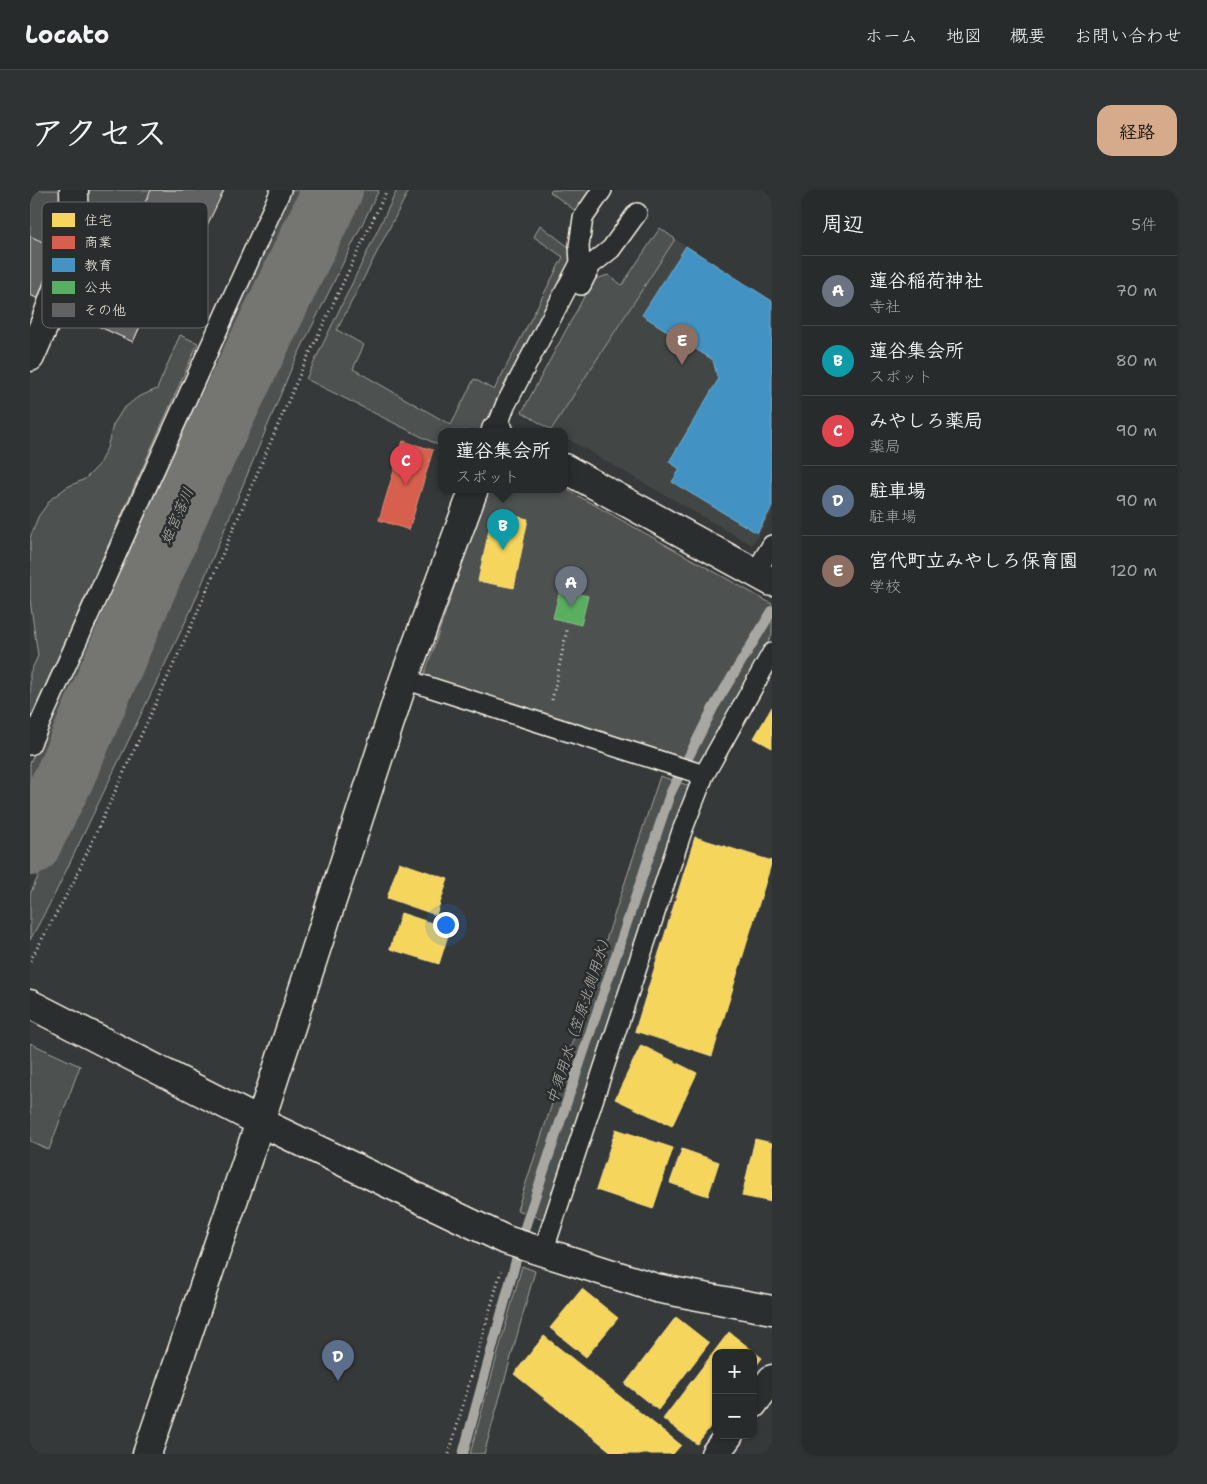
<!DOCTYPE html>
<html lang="ja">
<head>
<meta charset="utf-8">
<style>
	:root { --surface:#282b2b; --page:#303333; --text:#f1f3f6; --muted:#a5a7a9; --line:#444747; --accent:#d6ab8b }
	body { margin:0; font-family:"Shantell Sans","Klee One",sans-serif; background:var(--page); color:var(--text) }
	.controls { position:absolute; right:15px; bottom:15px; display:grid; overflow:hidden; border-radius:10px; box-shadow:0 1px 4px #0004 }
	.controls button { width:45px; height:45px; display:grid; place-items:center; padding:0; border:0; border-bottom:1px solid var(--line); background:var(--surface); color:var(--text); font:25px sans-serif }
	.you { position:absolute; left:415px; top:734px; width:18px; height:18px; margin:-12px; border:4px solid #fff; border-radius:50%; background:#1a73e8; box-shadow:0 0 0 8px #1a73e833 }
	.badge { display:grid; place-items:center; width:32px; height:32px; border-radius:50%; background:var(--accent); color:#fff; font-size:16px; font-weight:700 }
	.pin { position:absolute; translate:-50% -41px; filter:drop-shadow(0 1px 2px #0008) }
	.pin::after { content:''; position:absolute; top:26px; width:18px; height:15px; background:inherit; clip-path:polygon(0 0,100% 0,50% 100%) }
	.popup { position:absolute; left:408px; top:238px; width:130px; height:65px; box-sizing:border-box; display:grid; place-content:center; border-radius:10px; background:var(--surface); filter:drop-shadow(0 1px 4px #0005); font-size:16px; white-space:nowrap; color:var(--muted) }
	.popup b { font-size:19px; color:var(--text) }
	.popup::after { content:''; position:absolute; left:50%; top:100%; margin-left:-10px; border:10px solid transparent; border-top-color:var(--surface) }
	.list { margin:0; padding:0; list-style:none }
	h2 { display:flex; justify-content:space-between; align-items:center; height:65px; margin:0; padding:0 20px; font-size:21px }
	h2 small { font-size:16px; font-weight:400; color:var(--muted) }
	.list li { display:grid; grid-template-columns:32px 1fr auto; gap:15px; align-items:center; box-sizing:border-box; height:70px; padding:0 20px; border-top:1px solid var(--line) }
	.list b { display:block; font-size:19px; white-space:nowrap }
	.list p { margin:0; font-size:16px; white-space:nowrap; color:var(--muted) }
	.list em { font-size:16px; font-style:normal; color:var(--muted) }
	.map { position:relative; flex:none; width:742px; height:1264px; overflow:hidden; border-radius:15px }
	header { display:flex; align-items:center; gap:30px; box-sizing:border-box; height:70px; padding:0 25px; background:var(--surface); border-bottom:1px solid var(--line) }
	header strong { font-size:24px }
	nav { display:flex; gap:28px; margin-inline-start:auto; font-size:18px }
	.intro { display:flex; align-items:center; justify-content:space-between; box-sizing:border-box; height:120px; padding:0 30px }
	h1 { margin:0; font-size:35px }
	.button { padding:12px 22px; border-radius:15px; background:var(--accent); color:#111; font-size:18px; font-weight:700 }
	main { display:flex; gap:30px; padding:0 30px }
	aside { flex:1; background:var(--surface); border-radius:15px; box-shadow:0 1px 4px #0004 }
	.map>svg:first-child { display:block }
	.built { fill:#434645 }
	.green { fill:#4e514f; stroke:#a1a19c }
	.homes { fill:#f6d55c; stroke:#f5dd86 }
	.shops { fill:#d6604d; stroke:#df8c7c }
	.schools { fill:#4393c3; stroke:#78afce }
	.public { fill:#5aae61; stroke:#88c28a }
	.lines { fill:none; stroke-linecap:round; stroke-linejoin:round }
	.stream { stroke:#a8a7a1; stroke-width:10 }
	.river { stroke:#757572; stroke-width:60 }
	.building { fill:#616362; stroke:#f4f1e8 }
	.lane-casing { stroke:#f4f1e8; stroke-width:22 }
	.street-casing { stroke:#f4f1e8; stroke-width:31 }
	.secondary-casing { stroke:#f4f1e8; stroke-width:31 }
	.path { stroke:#f4f1e8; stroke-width:3; stroke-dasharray:1 4; stroke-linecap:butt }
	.lane { stroke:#2a2d2e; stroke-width:19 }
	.street { stroke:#2a2d2e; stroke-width:28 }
	.secondary { stroke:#2a2d2e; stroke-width:28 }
	.labels { text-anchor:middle; stroke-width:5; stroke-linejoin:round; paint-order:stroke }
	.water-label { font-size:15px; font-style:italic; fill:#b4b3ad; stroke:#2a2d2e }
	.key { fill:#2a2d2e; stroke:#676866; stroke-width:1 }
	.key-label { font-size:14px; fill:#f4f1e8 }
</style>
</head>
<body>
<header>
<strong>Locato</strong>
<nav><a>ホーム</a><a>地図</a><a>概要</a><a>お問い合わせ</a></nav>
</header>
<div class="intro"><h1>アクセス</h1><a class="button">経路</a></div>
<main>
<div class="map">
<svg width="742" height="1264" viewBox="0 0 742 1264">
	<rect width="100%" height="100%" fill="#363939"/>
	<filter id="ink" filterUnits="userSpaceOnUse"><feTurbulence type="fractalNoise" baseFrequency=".02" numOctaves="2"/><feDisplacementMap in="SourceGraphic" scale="10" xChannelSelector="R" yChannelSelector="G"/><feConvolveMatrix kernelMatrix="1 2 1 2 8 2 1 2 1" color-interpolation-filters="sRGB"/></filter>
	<g filter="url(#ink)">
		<path class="built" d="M 645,49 L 742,111 L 742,322 L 722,355 L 534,247 L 534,241 L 524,241 L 521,240 Z"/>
		<path class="green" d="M 0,0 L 194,0 L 158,75 L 143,67 L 103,152 L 0,105 Z
			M 261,0 L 279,0 L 256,44 L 163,258 L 84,431 L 18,592 L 0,626 L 0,573 Z
			M 324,0 L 349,0 L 262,177 L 161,420 L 23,708 L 0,750 L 0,704 L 298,59 Z
			M 367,0 L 379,0 L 307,140 L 334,155 L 323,179 L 421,235 L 444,189 L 464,200 L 533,67 L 504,47 L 510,35 L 540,58 L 541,69 L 451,241 L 412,241 L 412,257 L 276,189 Z
			M 522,0 L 561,0 L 547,22 L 520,2 Z
			M 630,38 L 645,49 L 521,240 L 492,222 L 563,90 L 578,85 L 592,95 Z
			M 150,145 L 168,153 L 0,531 L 0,483 L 8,466 L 0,410 L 0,348 L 8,327 L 21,309 L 37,297 L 55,289 L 68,276 L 77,258 L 83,235 L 93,219 L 108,207 L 127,199 Z
			M 534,298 L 742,414 L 742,445 L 670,574 L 393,488 L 458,299 Z
			M 630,586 L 660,596 L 516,1030 L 487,1020 Z
			M 0,853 L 50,876 L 19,960 L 0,951 Z
			M 492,1076 L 505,1081 L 454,1264 L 440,1264 Z"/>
		<path class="homes" d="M 463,321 L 498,329 L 484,398 L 448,391 Z
			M 742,517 L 742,558 L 724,548 Z
			M 665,647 L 742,671 L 682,866 L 605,841 Z
			M 369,672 L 418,689 L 406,725 L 357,708 Z
			M 371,723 L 420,739 L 409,774 L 360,759 Z
			M 611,855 L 667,883 L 642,936 L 585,909 Z
			M 586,939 L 643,958 L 623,1019 L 566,1000 Z
			M 725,949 L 742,953 L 742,1012 L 712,1006 Z
			M 652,959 L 689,972 L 678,1006 L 640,993 Z
			M 552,1099 L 588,1128 L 556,1167 L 520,1138 Z
			M 646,1127 L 679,1153 L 628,1220 L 595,1194 Z
			M 699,1142 L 732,1168 L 723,1180 L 723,1163 L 686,1163 L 686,1229 L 667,1254 L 633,1229 Z
			M 514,1146 L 651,1255 L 643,1264 L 584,1264 L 484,1184 Z"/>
		<path class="shops" d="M 373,251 L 403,260 L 379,340 L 349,330 Z"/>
		<path class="schools" d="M 656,56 L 742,111 L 742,317 L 727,343 L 642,292 L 650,279 L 639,272 L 688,190 L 683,170 L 612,125 Z"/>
		<path class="public" d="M 530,400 L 558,406 L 551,435 L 523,428 Z"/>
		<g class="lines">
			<path class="stream" d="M 433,1264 L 496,1034 L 640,604 L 683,518 L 742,421"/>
			<path class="river" d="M 0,656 L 34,588 L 158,301 L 303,0"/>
		</g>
		<path class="building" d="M 121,0 L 194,0 L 158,75 L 143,67 L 124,104 L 68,77 L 86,38 L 99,45 Z
			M 0,46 L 124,104 L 103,152 L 0,105 Z"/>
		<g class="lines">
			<defs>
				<path id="lane" d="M 551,95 L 561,75 L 581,59 L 607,23
					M 466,240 L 475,216 L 550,73 L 549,56 L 553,28 L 572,0
					M 725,383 L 742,355
					M 374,489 L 674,585
					M 0,555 L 251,0
					M 513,1062 L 652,641 L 674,585 L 742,463"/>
				<path id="street" d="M 0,167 L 15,133 L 45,49 L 44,0
					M 230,932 L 374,489 L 444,299
					M 723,1214 L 742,1189
					M 685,1264 L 699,1245"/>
				<path id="secondary" d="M 466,240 L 469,241
					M 534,278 L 742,392
					M 0,814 L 230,932 L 476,1050 L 626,1098 L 742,1120
					M 117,1264 L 230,932"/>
			</defs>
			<use href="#lane" class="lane-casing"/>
			<use href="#street" class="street-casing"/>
			<use href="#secondary" class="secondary-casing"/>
			<path class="path" d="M 522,510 L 537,440
				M 0,771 L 43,693 L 164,430 L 273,177 L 357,0
				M 419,1264 L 471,1081"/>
			<use href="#lane" class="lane"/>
			<use href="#street" class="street"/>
			<use href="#secondary" class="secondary"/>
		</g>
	</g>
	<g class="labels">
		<g class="water-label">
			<text transform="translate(147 326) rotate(-66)" y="5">姫宮落川</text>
			<text transform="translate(549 828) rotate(-72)" y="5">中須用水（笠原北側用水）</text>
		</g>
	</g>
	<rect x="12" y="12" width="166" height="126" rx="8" class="key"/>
	<rect x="22" y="23" width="23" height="14" fill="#f6d55c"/>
	<rect x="22" y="46" width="23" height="13" fill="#d6604d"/>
	<rect x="22" y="68" width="23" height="14" fill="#4393c3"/>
	<rect x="22" y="91" width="23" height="13" fill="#5aae61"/>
	<rect x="22" y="113" width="23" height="14" fill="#616362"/>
	<g class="key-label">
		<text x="54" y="35">住宅</text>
		<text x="54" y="57">商業</text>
		<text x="54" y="80">教育</text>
		<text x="54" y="102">公共</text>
		<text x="54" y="125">その他</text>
	</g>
</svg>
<div class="controls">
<button>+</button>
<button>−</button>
</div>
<div class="you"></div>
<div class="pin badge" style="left:541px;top:417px;background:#6b7280">A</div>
<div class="pin badge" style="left:473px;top:360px;background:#0f9aa8">B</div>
<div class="popup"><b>蓮谷集会所</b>スポット</div>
<div class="pin badge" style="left:376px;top:295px;background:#e0444e">C</div>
<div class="pin badge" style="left:308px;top:1191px;background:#5c6f8a">D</div>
<div class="pin badge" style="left:652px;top:175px;background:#8d6e63">E</div>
</div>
<aside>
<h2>周辺<small>5件</small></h2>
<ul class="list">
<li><span class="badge" style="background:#6b7280">A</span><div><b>蓮谷稲荷神社</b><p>寺社</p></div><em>70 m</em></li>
<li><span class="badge" style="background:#0f9aa8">B</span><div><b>蓮谷集会所</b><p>スポット</p></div><em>80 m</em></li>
<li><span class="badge" style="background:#e0444e">C</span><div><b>みやしろ薬局</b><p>薬局</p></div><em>90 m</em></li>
<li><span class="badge" style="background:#5c6f8a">D</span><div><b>駐車場</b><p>駐車場</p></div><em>90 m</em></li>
<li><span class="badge" style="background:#8d6e63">E</span><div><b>宮代町立みやしろ保育園</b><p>学校</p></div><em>120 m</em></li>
</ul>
</aside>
</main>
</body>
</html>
